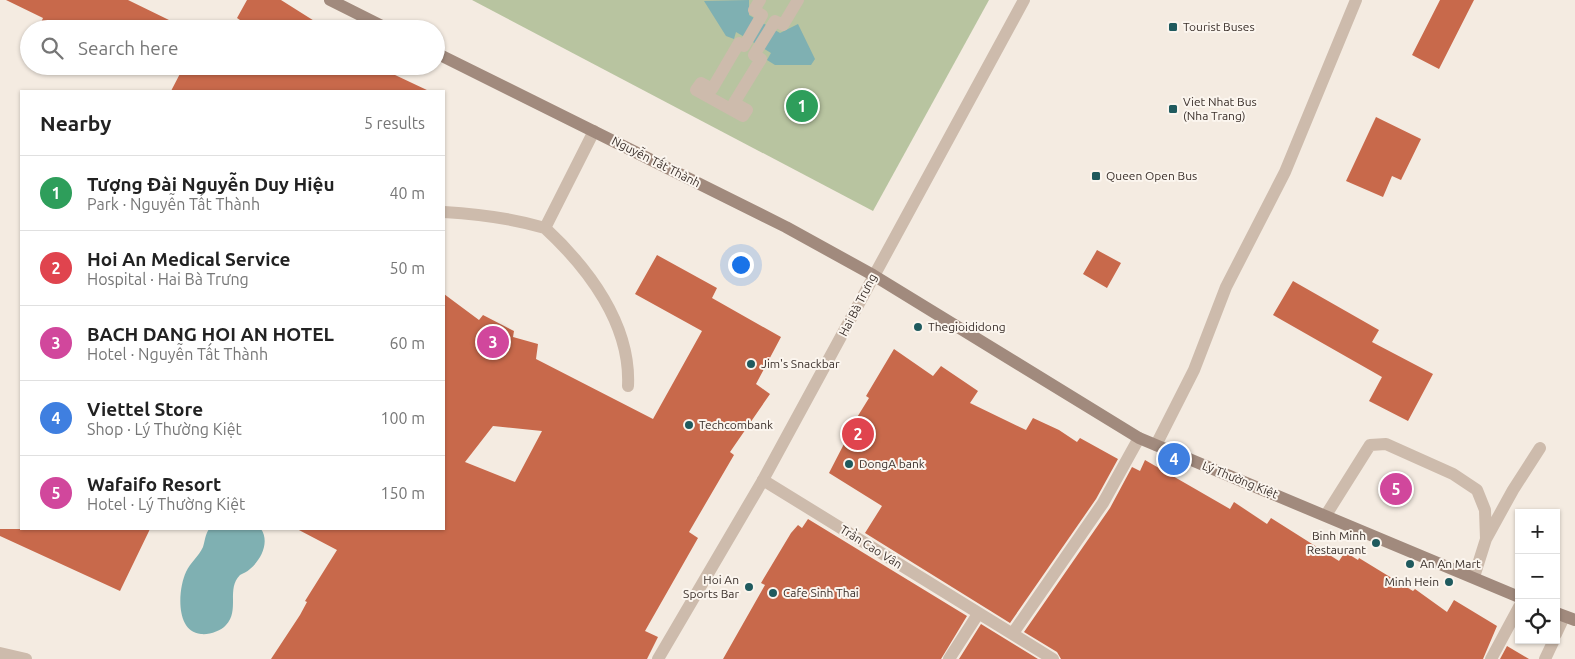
<!DOCTYPE html>
<html lang="en">
<head>
<meta charset="utf-8">
<style>
	:root { --surface:#fff; --page:#f2f2f2; --text:#222; --muted:#767676; --line:#e0e0e0; --accent:#1f5a5e }
	body { margin:0; font-family:Ubuntu,sans-serif; background:var(--page); color:var(--text) }
	.controls { position:absolute; right:15px; bottom:15px; display:grid; overflow:hidden; border-radius:0px; box-shadow:0 1px 4px #0004 }
	.controls button { width:45px; height:45px; display:grid; place-items:center; padding:0; border:0; border-bottom:1px solid var(--line); background:var(--surface); color:var(--text); font:25px sans-serif }
	.you { position:absolute; left:740px; top:264px; width:18px; height:18px; margin:-12px; border:4px solid #fff; border-radius:50%; background:#1a73e8; box-shadow:0 0 0 8px #1a73e833 }
	.badge { display:grid; place-items:center; width:32px; height:32px; border-radius:50%; background:var(--accent); color:#fff; font-size:16px; font-weight:700 }
	.pin { position:absolute; translate:-50% -50%; border:2px solid #fff; box-shadow:0 1px 5px #0006 }
	.list { margin:0; padding:0; list-style:none }
	h2 { display:flex; justify-content:space-between; align-items:center; height:65px; margin:0; padding:0 20px; font-size:21px }
	h2 small { font-size:16px; font-weight:400; color:var(--muted) }
	.list li { display:grid; grid-template-columns:32px 1fr auto; gap:15px; align-items:center; box-sizing:border-box; height:75px; padding:0 20px; border-top:1px solid var(--line) }
	.list b { display:block; font-size:19px; white-space:nowrap }
	.list p { margin:0; font-size:16px; white-space:nowrap; color:var(--muted) }
	.list em { font-size:16px; font-style:normal; color:var(--muted) }
	.icon { flex:none; width:28px; height:28px; fill:none; stroke:currentColor; stroke-width:2; stroke-linecap:round; stroke-linejoin:round }
	.map { position:relative; flex:none; width:1575px; height:659px; overflow:hidden }
	.search { position:absolute; background:var(--surface); box-shadow:0 1px 4px #0004; left:20px; top:20px; width:425px; height:55px; display:flex; align-items:center; gap:12px; box-sizing:border-box; padding:0 18px; border-radius:28px; color:var(--muted); font-size:19px }
	.panel { position:absolute; background:var(--surface); box-shadow:0 1px 4px #0004; left:20px; top:90px; width:425px; height:440px; border-radius:0px }
	.map>svg:first-child { display:block }
	.green { fill:#b8c4a0 }
	.water { fill:#7fb0b2 }
	.building { fill:#c8694b; fill-rule:evenodd }
	.lines { fill:none; stroke-linecap:round; stroke-linejoin:round }
	.service { stroke:#cdbbac; stroke-width:12 }
	.pedestrian { stroke:#cdbbac; stroke-width:12 }
	.minor { stroke:#cdbbac; stroke-width:12 }
	.tertiary { stroke:#cdbbac; stroke-width:12 }
	.secondary { stroke:#a18a7d; stroke-width:12 }
	.poi-dot { fill:#1f5a5e; stroke:#fbf5ee; stroke-width:2 }
	.labels { text-anchor:middle; stroke-width:4; stroke-linejoin:round; paint-order:stroke }
	.poi-label { font-size:12px; fill:#3b302b; stroke:#fbf5ee; text-anchor:start }
	.street-label { font-size:12px; fill:#3b302b; stroke:#fbf5ee }
</style>
</head>
<body>
<div class="map">
<svg width="1575" height="659" viewBox="0 0 1575 659">
	<rect width="100%" height="100%" fill="#f4ebe1"/>
	<path class="green" d="M 472,0 L 989,0 L 873,211 Z"/>
	<path class="water" d="M 749,0 L 749,15 L 780,33 L 798,24 L 815,59 L 811,65 L 775,65 L 767,60 L 771,53 L 736,32 L 734,39 L 726,36 L 704,1 Z
		M 209,529 L 261,529 C 270,542 261,560 250,569 C 247,572 243,573 240,575 C 226,589 240,610 226,625 C 221,631 209,635 201,634 C 175,632 178,589 186,572 C 190,563 199,556 203,547 C 205,541 205,535 209,529 Z"/>
	<path class="building" d="M 6,0 L 128,0 L 169,20 L 164,29 L 38,29 L 43,18 Z
		M 247,0 L 281,0 L 327,29 L 253,29 L 237,18 Z
		M 1440,0 L 1474,0 L 1439,69 L 1412,55 Z
		M 184,66 L 376,66 L 429,91 L 171,91 Z
		M 1376,117 L 1421,139 L 1401,180 L 1392,176 L 1383,197 L 1346,181 Z
		M 1097,250 L 1121,263 L 1107,288 L 1083,274 Z
		M 657,255 L 717,288 L 712,298 L 781,337 L 756,384 L 770,394 L 730,452 L 734,455 L 689,532 L 698,538 L 645,631 L 658,637 L 647,659 L 271,659 L 300,615 L 307,602 L 305,601 L 337,550 L 297,529 L 444,529 L 444,294 L 479,320 L 483,315 L 514,331 L 513,337 L 538,344 L 536,359 L 653,419 L 702,331 L 635,294 ZM 493,426 L 542,431 L 515,482 L 465,462 Z
		M 1293,281 L 1379,330 L 1372,342 L 1433,374 L 1408,421 L 1369,401 L 1382,377 L 1273,315 Z
		M 894,349 L 933,376 L 941,366 L 978,391 L 970,403 L 1026,430 L 1033,418 L 1059,430 L 1077,442 L 1080,438 L 1118,459 L 1096,499 L 1010,623 L 865,533 L 882,506 L 829,473 L 845,442 L 843,440 L 869,398 L 866,396 Z
		M 1145,460 L 1230,509 L 1234,502 L 1267,524 L 1271,518 L 1339,561 L 1345,552 L 1358,560 L 1359,558 L 1413,591 L 1415,589 L 1447,612 L 1454,600 L 1497,626 L 1483,659 L 1061,659 L 1057,652 L 1024,632 L 1110,508 L 1132,467 L 1140,471 Z
		M 808,519 L 967,616 L 941,659 L 723,659 L 765,585 L 761,583 L 791,533 L 798,525 L 802,528 Z
		M 0,529 L 150,529 L 120,591 L 0,536 Z
		M 981,624 L 1038,659 L 959,659 Z
		M 1507,646 L 1529,659 L 1500,659 Z"/>
	<g class="lines">
		<path class="service" d="M 444,212 C 478,214 511,218 545,228 L 594,131
			M 545,228 C 588,268 631,324 628,386
			M 1326,515 L 1370,445 L 1386,444 L 1453,474 L 1477,490 L 1485,510 L 1486,539 L 1474,577
			M 1486,539 L 1513,490 L 1540,448"/>
		<path class="pedestrian" d="M 760,0 L 754,10 L 762,15 L 744,46 L 739,43 L 712,89 L 701,83 L 696,90 L 743,116 L 747,110 L 734,103 L 761,59 L 754,55 L 775,21 L 783,25 L 798,0"/>
		<path class="minor" d="M 1156,445 L 1194,370 L 1226,287 L 1285,172 L 1356,0
			M 763,480 L 1053,659
			M 1013,633 L 1103,503 L 1139,438
			M 1556,634 L 1564,617
			M 0,653 L 26,659
			M 949,659 L 978,614
			M 1491,659 L 1519,607
			M 1545,659 L 1554,640"/>
		<path class="tertiary" d="M 658,659 L 763,480 L 1024,0"/>
		<path class="secondary" d="M 330,0 L 388,29
			M 436,53 L 786,227 L 873,275 L 1139,438 L 1519,597
			M 1556,613 L 1575,620"/>
	</g>
	<g class="poi-dot">
		<rect x="1168" y="22" width="10" height="10" rx="2.5"/>
		<rect x="1168" y="104" width="10" height="10" rx="2.5"/>
		<rect x="1091" y="171" width="10" height="10" rx="2.5"/>
		<circle cx="918" cy="327" r="5"/>
		<circle cx="751" cy="364" r="5"/>
		<circle cx="689" cy="425" r="5"/>
		<circle cx="849" cy="464" r="5"/>
		<circle cx="1376" cy="543" r="5"/>
		<circle cx="1410" cy="564" r="5"/>
		<circle cx="1449" cy="582" r="5"/>
		<circle cx="749" cy="587" r="5"/>
		<circle cx="773" cy="593" r="5"/>
	</g>
	<g class="labels">
		<g class="poi-label">
			<text x="1183" y="31">Tourist Buses</text>
			<text x="1183" y="106">Viet Nhat Bus<tspan x="1183" dy="14">(Nha Trang)</tspan></text>
			<text x="1106" y="180">Queen Open Bus</text>
			<text x="928" y="331">Thegioididong</text>
			<text x="761" y="368">Jim's Snackbar</text>
			<text x="699" y="429">Techcombank</text>
			<text x="859" y="468">DongA bank</text>
			<text x="1366" y="540" text-anchor="end">Binh Minh<tspan x="1366" dy="14">Restaurant</tspan></text>
			<text x="1420" y="568">An An Mart</text>
			<text x="739" y="584" text-anchor="end">Hoi An<tspan x="739" dy="14">Sports Bar</tspan></text>
			<text x="1439" y="586" text-anchor="end">Minh Hein</text>
			<text x="783" y="597">Cafe Sinh Thai</text>
		</g>
		<g class="street-label">
			<text transform="translate(656 162) rotate(27)" y="4">Nguyễn Tất Thành</text>
			<text transform="translate(858 305) rotate(-63)" y="4">Hai Bà Trưng</text>
			<text transform="translate(1240 480) rotate(22)" y="4">Lý Thường Kiệt</text>
			<text transform="translate(871 547) rotate(32)" y="4">Trần Cao Vân</text>
		</g>
	</g>
</svg>
<div class="controls">
<button>+</button>
<button>−</button>
<button><svg class="icon" aria-label="locate" viewBox="0 0 24 24"><circle cx="12" cy="12" r="6"/><path d="M12 2v4M12 18v4M2 12h4M18 12h4"/></svg></button>
</div>
<div class="you"></div>
<div class="pin badge" style="left:802px;top:106px;background:#2e9e5b">1</div>
<div class="pin badge" style="left:858px;top:434px;background:#e0444e">2</div>
<div class="pin badge" style="left:493px;top:342px;background:#d1479c">3</div>
<div class="pin badge" style="left:1174px;top:459px;background:#3f7fe0">4</div>
<div class="pin badge" style="left:1396px;top:489px;background:#d1479c">5</div>
<div class="search"><svg class="icon" aria-label="search" viewBox="0 0 24 24"><circle cx="10" cy="10" r="6"/><path d="M15 15l6 6"/></svg>Search here</div>
<section class="panel">
<h2>Nearby<small>5 results</small></h2>
<ul class="list">
<li><span class="badge" style="background:#2e9e5b">1</span><div><b>Tượng Đài Nguyễn Duy Hiệu</b><p>Park · Nguyễn Tất Thành</p></div><em>40 m</em></li>
<li><span class="badge" style="background:#e0444e">2</span><div><b>Hoi An Medical Service</b><p>Hospital · Hai Bà Trưng</p></div><em>50 m</em></li>
<li><span class="badge" style="background:#d1479c">3</span><div><b>BACH DANG HOI AN HOTEL</b><p>Hotel · Nguyễn Tất Thành</p></div><em>60 m</em></li>
<li><span class="badge" style="background:#3f7fe0">4</span><div><b>Viettel Store</b><p>Shop · Lý Thường Kiệt</p></div><em>100 m</em></li>
<li><span class="badge" style="background:#d1479c">5</span><div><b>Wafaifo Resort</b><p>Hotel · Lý Thường Kiệt</p></div><em>150 m</em></li>
</ul>
</section>
</div>
</body>
</html>
